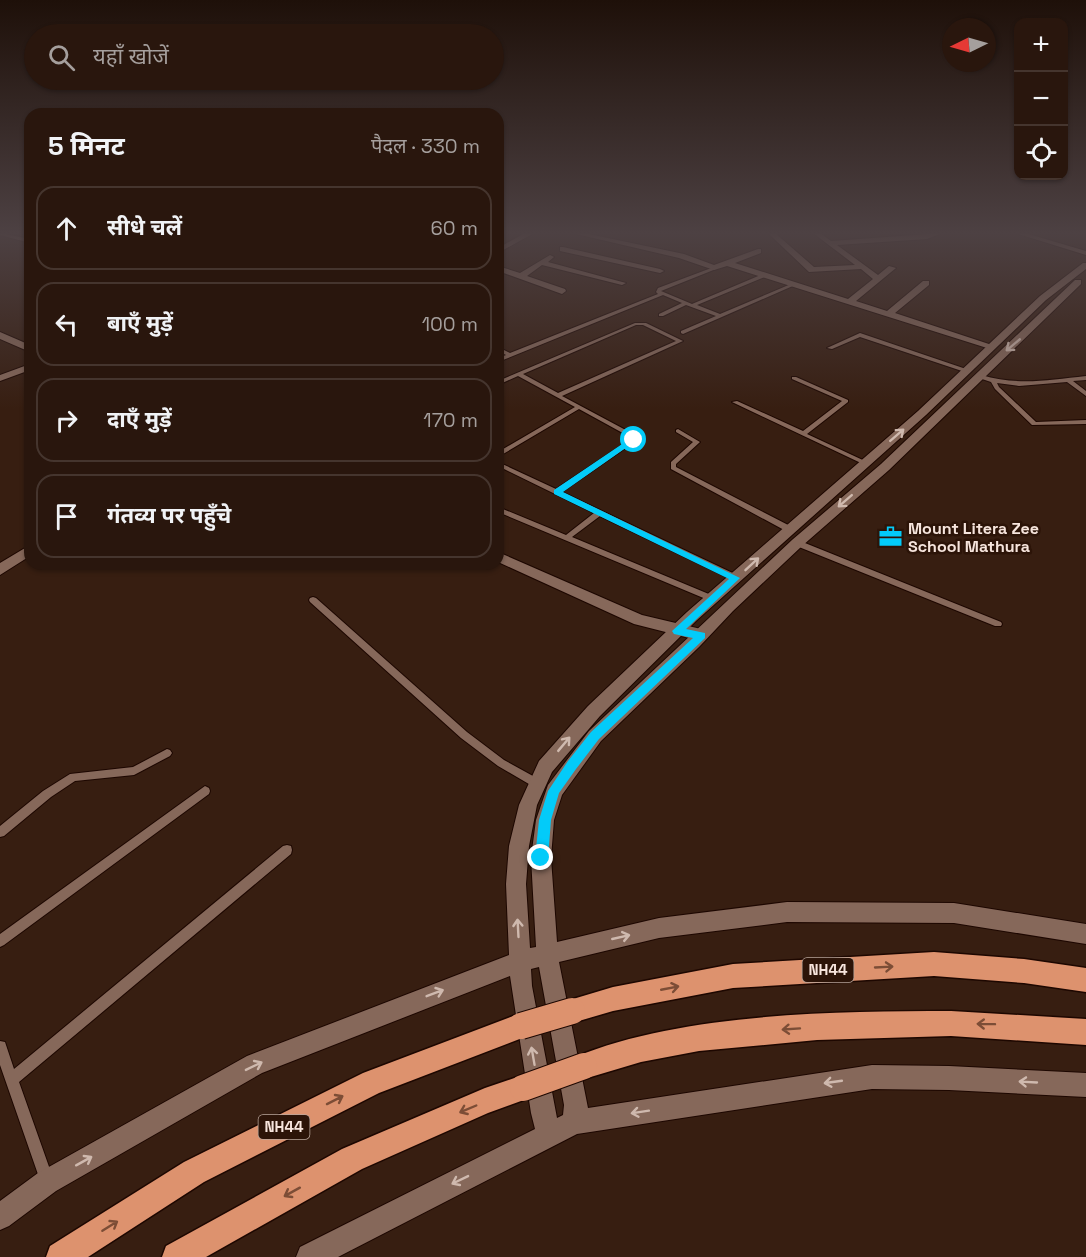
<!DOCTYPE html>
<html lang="hi">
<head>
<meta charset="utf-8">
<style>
	:root { --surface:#29160d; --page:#311f16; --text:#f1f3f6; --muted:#a59f9d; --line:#45352e }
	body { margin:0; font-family:"Space Grotesk","Noto Sans Devanagari",sans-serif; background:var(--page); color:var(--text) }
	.controls { position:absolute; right:18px; top:18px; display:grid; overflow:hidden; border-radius:12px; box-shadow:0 2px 4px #0004 }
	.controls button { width:54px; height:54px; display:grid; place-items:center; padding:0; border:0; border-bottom:2px solid var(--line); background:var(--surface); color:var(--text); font:30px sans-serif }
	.compass { position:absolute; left:942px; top:18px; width:54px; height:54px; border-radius:50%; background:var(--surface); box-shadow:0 2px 4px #0004; rotate:265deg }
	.stop { position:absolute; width:18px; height:18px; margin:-14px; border:4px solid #03cbf9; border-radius:50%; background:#fff }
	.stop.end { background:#03cbf9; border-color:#fff; box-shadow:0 2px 6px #0008 }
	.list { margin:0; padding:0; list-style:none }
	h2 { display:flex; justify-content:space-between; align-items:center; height:78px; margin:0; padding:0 24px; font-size:26px }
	h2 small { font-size:20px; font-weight:400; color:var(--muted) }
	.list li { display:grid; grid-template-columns:39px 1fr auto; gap:18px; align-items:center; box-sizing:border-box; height:84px; margin:0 12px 12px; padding:0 12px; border:2px solid var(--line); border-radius:18px }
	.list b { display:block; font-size:22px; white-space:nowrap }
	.list em { font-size:20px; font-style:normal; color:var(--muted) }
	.icon { flex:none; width:33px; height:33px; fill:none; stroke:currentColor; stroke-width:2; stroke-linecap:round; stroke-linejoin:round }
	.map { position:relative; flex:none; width:1086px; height:1257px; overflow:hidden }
	.search { position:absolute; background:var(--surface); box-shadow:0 2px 4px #0004; left:24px; top:24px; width:480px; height:66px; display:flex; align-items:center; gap:15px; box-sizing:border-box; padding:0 21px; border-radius:33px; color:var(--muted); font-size:22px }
	.panel { position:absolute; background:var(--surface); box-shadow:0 2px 4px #0004; left:24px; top:108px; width:480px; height:462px; border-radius:18px }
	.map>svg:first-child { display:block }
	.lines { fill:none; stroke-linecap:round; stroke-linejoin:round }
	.service-casing { stroke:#1d0700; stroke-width:2 }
	.minor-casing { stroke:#1d0700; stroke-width:2 }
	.tertiary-casing { stroke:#1d0700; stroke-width:2 }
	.trunk-casing { stroke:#1d0700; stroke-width:3 }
	.service { fill:#86685a; fill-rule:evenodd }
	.minor { fill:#86685a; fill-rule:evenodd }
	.tertiary { fill:#86685a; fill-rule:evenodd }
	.trunk { fill:#dd926e; fill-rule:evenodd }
	.trunk-bridge-casing { stroke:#1d0700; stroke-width:28; stroke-linecap:butt }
	.trunk-bridge { stroke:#dd926e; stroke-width:26 }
	.oneway { stroke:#cfb9ae }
	.oneway2 { stroke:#7c4d36 }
	.route { fill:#03cbf9 }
	.labels { text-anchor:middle; stroke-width:5; stroke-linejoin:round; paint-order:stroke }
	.shield { fill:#2c1408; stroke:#b9a69c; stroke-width:1.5 }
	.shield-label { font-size:15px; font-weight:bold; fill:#f6e4dc }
	.poi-label { font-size:16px; font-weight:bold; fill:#f6e4dc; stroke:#2c1408; text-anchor:start }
</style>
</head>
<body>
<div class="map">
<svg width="1086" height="1257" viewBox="0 0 1086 1257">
	<rect width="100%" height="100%" fill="#371e11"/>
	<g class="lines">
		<defs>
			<path id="service" d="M 714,267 L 716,268 L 716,269 L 661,291 L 692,304 L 763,274 L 767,274 L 767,276 L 697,305 L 720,314 L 791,284 L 795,285 L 683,334 L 681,333 L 681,331 L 716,316 L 686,305 L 663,316 L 659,316 L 659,314 L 682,303 L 663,295 L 498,362 L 498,358 L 506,355 L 498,351 L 498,347 L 510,353 L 658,294 L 656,292 L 658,288 Z
				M 635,323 L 646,323 L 683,341 L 562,396 L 635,435 L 637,440 L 562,492 L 739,576 L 740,578 L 736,581 L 733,580 L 600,516 L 572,537 L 716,597 L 717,599 L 713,602 L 498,512 L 498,507 L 566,535 L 594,513 L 498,466 L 498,462 L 556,489 L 631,439 L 630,437 L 579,409 L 498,457 L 498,452 L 575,407 L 518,376 L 498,385 L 498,381 ZM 636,325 L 643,325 L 676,341 L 558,393 L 523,374 Z
				M 860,333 L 969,370 L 970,371 L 965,372 L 860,337 L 832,349 L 827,348 Z
				M 981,375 C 1018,386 1048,380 1086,376 L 1086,380 L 1073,381 L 1086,391 L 1086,396 L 1067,382 L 1019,386 L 997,383 L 999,387 L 1036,422 L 1086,420 L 1086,424 L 1032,425 L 995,389 L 991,382 L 979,378 L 978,377 Z
				M 792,377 L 796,377 L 848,400 L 848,402 L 807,434 L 867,462 L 867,464 L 863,464 L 732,402 L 737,401 L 803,431 L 842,401 L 792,379 Z
				M 678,429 L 700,442 L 676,464 L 676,467 L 792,527 L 793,529 L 792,531 L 786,531 L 671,469 L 671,462 L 693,442 L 676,432 L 676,430 Z
				M 794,541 L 800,541 L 1001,622 L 1002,624 L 1001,626 L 995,626 L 794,545 L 793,543 Z
				M 313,597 L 316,598 L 467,732 L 504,760 L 542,781 L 543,784 L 542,787 L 538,789 L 534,787 L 498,766 L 461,738 L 310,602 L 309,600 L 310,598 Z
				M 167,749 L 170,750 L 172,753 L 170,756 L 134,775 L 75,781 L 51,797 L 4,836 L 0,837 L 0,826 L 43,791 L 70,774 L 133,767 Z
				M 205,786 L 209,788 L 210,791 L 209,794 L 4,945 L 0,947 L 0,934 Z
				M 287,845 L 291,846 L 292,850 L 291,854 L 19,1082 L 53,1178 L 51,1183 L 46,1185 L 41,1183 L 0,1065 L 0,1041 L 5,1042 L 14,1069 L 283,846 Z"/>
			<path id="minor" d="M 0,233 L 30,239 L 30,243 L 0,235 Z
				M 525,233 L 534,233 L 498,253 L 498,248 Z
				M 572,233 L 584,233 L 684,254 L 714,265 L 758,249 L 761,249 L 761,253 L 735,263 L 848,299 L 873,279 L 861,269 L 809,272 L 768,233 L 775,233 L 814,267 L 855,265 L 813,233 L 820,233 L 831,241 L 942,233 L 927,239 L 837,245 L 878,275 L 889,266 L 896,268 L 856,301 L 887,311 L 923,281 L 929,281 L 929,285 L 895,313 L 995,346 L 987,348 L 727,266 L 714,270 L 679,258 Z
				M 1015,233 L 1025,233 L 1086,251 L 1086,255 Z
				M 563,247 L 660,269 L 664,271 L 660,273 L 560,251 L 560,247 Z
				M 550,255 L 554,257 L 548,262 L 626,283 L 622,285 L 542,265 L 527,276 L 565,289 L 566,291 L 562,294 L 498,271 L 498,266 L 520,273 Z
				M 0,332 L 30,345 L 30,352 L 0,339 Z
				M 30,364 L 30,370 L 0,381 L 0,375 Z
				M 30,545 L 30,556 L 0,575 L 0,563 Z
				M 498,552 L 642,615 L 701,629 L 706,631 L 709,635 L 706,639 L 701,641 L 634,624 L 498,562 Z"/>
			<path id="tertiary" d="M 1083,263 L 1086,263 L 1086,269 L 1046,300 L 926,415 L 697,620 L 600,716 L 552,772 L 537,805 L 529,846 L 526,884 L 530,948 L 536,947 L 531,858 L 536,820 L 548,785 L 589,731 L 792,540 L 881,464 L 1075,280 L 1081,280 L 1081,284 L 889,470 L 802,546 L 733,611 L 699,647 L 601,741 L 562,795 L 554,820 L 551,858 L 557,942 L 659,918 L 787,902 L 954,903 L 1086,924 L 1086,944 L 954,923 L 787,922 L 659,938 L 559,962 L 588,1108 L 872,1065 L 949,1066 L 1086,1073 L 1086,1097 L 949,1090 L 872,1089 L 577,1134 L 338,1257 L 296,1257 L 300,1247 L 535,1129 L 531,1113 L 510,976 L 262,1073 L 56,1191 L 9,1226 L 0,1230 L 0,1201 L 38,1173 L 247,1056 L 509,955 L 506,884 L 509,846 L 519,805 L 539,761 L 588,706 L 687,612 L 918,411 L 1040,296 ZM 539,967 L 564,1105 L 563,1115 L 557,1118 L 532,986 L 531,969 Z"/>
			<path id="trunk" d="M 934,952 L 1024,959 L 1086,968 L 1086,992 L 1024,983 L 934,976 L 733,988 L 613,1011 L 572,1023 L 563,1020 L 560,1011 L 563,1002 L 613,987 L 733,964 Z
				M 951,1011 L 1086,1019 L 1086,1045 L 951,1036 L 817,1040 L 699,1051 L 641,1062 L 584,1079 L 575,1075 L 571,1066 L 575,1057 C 681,1013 837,1011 951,1011 Z
				M 521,1013 L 530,1017 L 534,1026 L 530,1035 L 379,1093 L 204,1182 L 88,1257 L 46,1257 L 50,1246 L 184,1162 L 363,1073 Z
				M 523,1075 L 532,1079 L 536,1088 L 532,1097 L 488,1113 L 362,1169 L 206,1257 L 162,1257 L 166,1246 L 342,1149 L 485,1088 Z"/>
		</defs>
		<use href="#service" class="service-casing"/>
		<use href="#minor" class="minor-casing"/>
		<use href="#tertiary" class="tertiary-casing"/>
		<use href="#trunk" class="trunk-casing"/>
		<use href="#service" class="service"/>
		<use href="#minor" class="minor"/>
		<use href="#tertiary" class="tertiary"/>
		<use href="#trunk" class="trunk"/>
		<defs>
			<path id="trunk-bridge" d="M 521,1026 L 572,1011
				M 523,1088 L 584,1066"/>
		</defs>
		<use href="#trunk-bridge" class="trunk-bridge-casing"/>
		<use href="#trunk-bridge" class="trunk-bridge"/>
	</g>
	<defs><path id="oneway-shaft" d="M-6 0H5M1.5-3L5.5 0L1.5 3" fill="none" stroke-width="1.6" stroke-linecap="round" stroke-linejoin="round" transform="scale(1.5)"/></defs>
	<g class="oneway">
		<use href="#oneway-shaft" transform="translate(1013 345) rotate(140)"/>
		<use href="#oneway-shaft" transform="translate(897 435) rotate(-41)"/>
		<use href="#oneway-shaft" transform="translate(845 501) rotate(139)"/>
		<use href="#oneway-shaft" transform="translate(752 564) rotate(-43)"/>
		<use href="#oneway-shaft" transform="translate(564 744) rotate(-50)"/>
		<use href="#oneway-shaft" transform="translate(518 928) rotate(-93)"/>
		<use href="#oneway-shaft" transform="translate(621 937) rotate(-13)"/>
		<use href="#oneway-shaft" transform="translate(435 993) rotate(-21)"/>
		<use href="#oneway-shaft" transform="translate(533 1056) rotate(-100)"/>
		<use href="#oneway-shaft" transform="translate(254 1066) rotate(-26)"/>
		<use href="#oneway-shaft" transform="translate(833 1082) rotate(172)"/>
		<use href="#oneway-shaft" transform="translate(1028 1082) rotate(-177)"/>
		<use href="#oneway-shaft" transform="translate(640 1112) rotate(171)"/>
		<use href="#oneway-shaft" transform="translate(84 1161) rotate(-29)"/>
		<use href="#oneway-shaft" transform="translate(460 1180) rotate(154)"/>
	</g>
	<g class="oneway2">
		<use href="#oneway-shaft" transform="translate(884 967) rotate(-3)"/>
		<use href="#oneway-shaft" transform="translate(670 988) rotate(-11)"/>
		<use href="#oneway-shaft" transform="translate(986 1024) rotate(-179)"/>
		<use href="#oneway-shaft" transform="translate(791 1029) rotate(176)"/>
		<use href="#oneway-shaft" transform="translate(335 1100) rotate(-27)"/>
		<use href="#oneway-shaft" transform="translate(468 1109) rotate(157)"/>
		<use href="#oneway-shaft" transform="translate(292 1192) rotate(151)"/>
		<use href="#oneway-shaft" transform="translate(110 1226) rotate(-32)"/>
	</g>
	<linearGradient id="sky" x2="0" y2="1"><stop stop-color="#1e1009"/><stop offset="0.57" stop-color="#4d4143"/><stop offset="1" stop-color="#4d4143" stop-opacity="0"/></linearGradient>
	<rect width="1086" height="409" fill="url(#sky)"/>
	<path class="route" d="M 631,438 L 637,440 L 563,492 L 740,578 L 686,629 L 705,633 L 705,638 L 599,739 L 576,769 L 559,793 L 551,820 L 548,858 L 546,862 L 541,864 L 537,862 L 535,858 L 539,820 L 548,791 L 568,761 L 591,732 L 693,638 L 674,634 L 672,631 L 729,579 L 554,494 L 554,490 Z"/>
	<defs>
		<symbol id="office-bare" viewBox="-9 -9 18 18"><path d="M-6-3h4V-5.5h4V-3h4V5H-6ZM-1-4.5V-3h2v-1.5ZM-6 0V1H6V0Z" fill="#03cbf9" stroke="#2c1408" stroke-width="2.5" paint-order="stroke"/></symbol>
	</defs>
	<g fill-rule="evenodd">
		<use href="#office-bare" x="874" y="520" width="33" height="33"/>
	</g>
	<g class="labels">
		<g class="shield">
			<rect x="802.5" y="958" width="51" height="24" rx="4.5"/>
			<rect x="258.5" y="1115" width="51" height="24" rx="4.5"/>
		</g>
		<g class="shield-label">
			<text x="828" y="975">NH44</text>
			<text x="284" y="1132">NH44</text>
		</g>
		<g class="poi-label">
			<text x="908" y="534">Mount Litera Zee<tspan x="908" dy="18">School Mathura</tspan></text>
		</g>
	</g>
</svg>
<div class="controls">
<button>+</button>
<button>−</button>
<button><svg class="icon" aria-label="locate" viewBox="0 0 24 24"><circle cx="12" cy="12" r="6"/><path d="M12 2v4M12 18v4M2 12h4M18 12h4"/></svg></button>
</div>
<svg class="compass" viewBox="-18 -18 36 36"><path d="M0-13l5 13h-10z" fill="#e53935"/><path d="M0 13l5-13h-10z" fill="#a59f9d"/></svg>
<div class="stop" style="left:634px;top:440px"></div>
<div class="stop end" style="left:541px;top:858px"></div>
<div class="search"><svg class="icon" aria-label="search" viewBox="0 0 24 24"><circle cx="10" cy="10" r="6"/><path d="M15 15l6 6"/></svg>यहाँ खोजें</div>
<section class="panel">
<h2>5 मिनट<small>पैदल · 330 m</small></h2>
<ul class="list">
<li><svg class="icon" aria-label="ahead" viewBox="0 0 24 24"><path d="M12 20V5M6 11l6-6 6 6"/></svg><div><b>सीधे चलें</b></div><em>60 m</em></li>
<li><svg class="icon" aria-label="left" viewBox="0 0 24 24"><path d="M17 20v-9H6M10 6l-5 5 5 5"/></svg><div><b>बाएँ मुड़ें</b></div><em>100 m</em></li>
<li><svg class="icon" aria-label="right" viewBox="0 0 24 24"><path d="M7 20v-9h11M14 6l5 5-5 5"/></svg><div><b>दाएँ मुड़ें</b></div><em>170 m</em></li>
<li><svg class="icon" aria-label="arrive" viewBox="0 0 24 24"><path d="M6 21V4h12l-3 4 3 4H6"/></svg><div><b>गंतव्य पर पहुँचे</b></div></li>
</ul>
</section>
</div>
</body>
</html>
